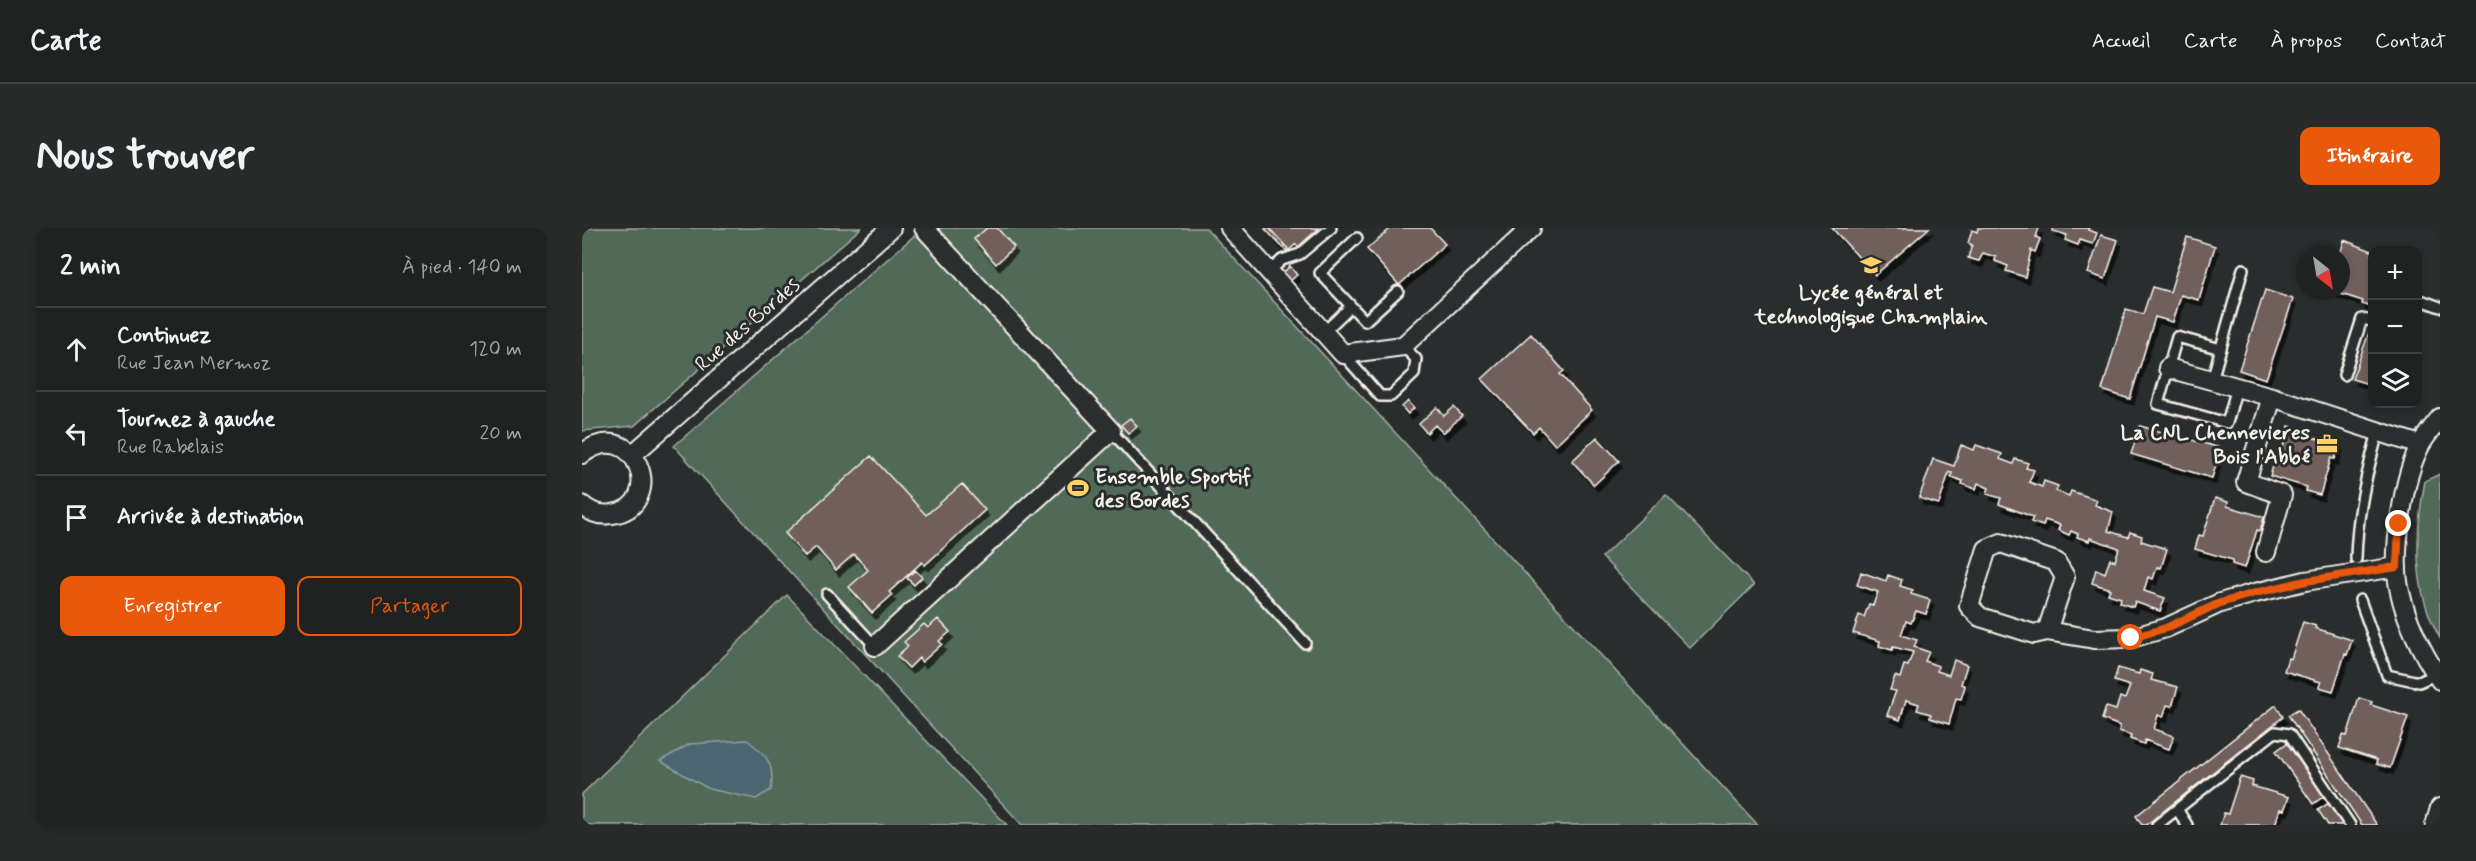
<!DOCTYPE html>
<html lang="fr">
<head>
<meta charset="utf-8">
<style>
	:root { --surface:#202222; --page:#282a2a; --text:#f1f3f6; --muted:#a2a4a5; --line:#3d3f40; --accent:#ea580c }
	body { margin:0; font-family:Mynerve,sans-serif; background:var(--page); color:var(--text) }
	.controls { position:absolute; right:18px; top:18px; display:grid; overflow:hidden; border-radius:12px; box-shadow:0 3px 9px #0003 }
	.controls button { width:54px; height:54px; display:grid; place-items:center; padding:0; border:0; border-bottom:2px solid var(--line); background:var(--surface); color:var(--text); font:30px sans-serif }
	.compass { position:absolute; left:1714px; top:18px; width:54px; height:54px; border-radius:50%; background:var(--surface); box-shadow:0 3px 9px #0003; rotate:149deg }
	.stop { position:absolute; width:18px; height:18px; margin:-14px; border:4px solid #ea580c; border-radius:50%; background:#fff }
	.stop.end { background:#ea580c; border-color:#fff; box-shadow:0 2px 6px #0008 }
	.list { margin:0; padding:0; list-style:none }
	h2 { display:flex; justify-content:space-between; align-items:center; height:78px; margin:0; padding:0 24px; font-size:26px }
	h2 small { font-size:20px; font-weight:400; color:var(--muted) }
	.list li { display:grid; grid-template-columns:39px 1fr auto; gap:18px; align-items:center; box-sizing:border-box; height:84px; padding:0 24px; border-top:2px solid var(--line) }
	.list b { display:block; font-size:22px; white-space:nowrap }
	.list p { margin:0; font-size:20px; white-space:nowrap; color:var(--muted) }
	.list em { font-size:20px; font-style:normal; color:var(--muted) }
	.actions { display:flex; gap:12px; padding:18px 24px }
	.actions a { flex:1; padding:14px 0; border:2px solid var(--accent); border-radius:12px; text-align:center; font-size:21px; color:var(--accent) }
	.actions .main { background:var(--accent); color:#fff }
	.icon { flex:none; width:33px; height:33px; fill:none; stroke:currentColor; stroke-width:2; stroke-linecap:round; stroke-linejoin:round }
	.map { position:relative; flex:none; width:1858px; height:597px; overflow:hidden; border-radius:12px }
	header { display:flex; align-items:center; gap:36px; box-sizing:border-box; height:84px; padding:0 30px; background:var(--surface); border-bottom:2px solid var(--line) }
	header strong { font-size:28px }
	nav { display:flex; gap:33px; margin-inline-start:auto; font-size:21px }
	.intro { display:flex; align-items:center; justify-content:space-between; box-sizing:border-box; height:144px; padding:0 36px }
	h1 { margin:0; font-size:42px }
	.button { padding:15px 27px; border-radius:12px; background:var(--accent); color:#fff; font-size:21px; font-weight:700 }
	main { display:flex; gap:36px; padding:0 36px }
	aside { flex:1; background:var(--surface); border-radius:12px; box-shadow:0 3px 9px #0003 }
	.map>svg:first-child { display:block }
	.green { fill:#516a58; stroke:#a2aea0; stroke-width:1.5 }
	.water { fill:#4b666f; stroke:#8f9e9f; stroke-width:1.5 }
	.building { fill:#715f5c; stroke:#f4f1e8; stroke-width:1.5; filter:url(#shadow) }
	.lines { fill:none; stroke-linecap:round; stroke-linejoin:round }
	.lane-casing { stroke:#f4f1e8; stroke-width:14 }
	.street-casing { stroke:#f4f1e8; stroke-width:22 }
	.lane { stroke:#2a2d2e; stroke-width:9 }
	.street { stroke:#2a2d2e; stroke-width:18 }
	.route { stroke:#ea580c; stroke-width:8 }
	.labels { text-anchor:middle; stroke-width:6; stroke-linejoin:round; paint-order:stroke }
	.poi-label { font-size:21px; font-weight:bold; fill:#f4f1e8; stroke:#2a2d2e }
	.street-label { font-size:21px; fill:#f4f1e8; stroke:#2a2d2e }
</style>
</head>
<body>
<header>
<strong>Carte</strong>
<nav><a>Accueil</a><a>Carte</a><a>À propos</a><a>Contact</a></nav>
</header>
<div class="intro"><h1>Nous trouver</h1><a class="button">Itinéraire</a></div>
<main>
<aside>
<h2>2 min<small>À pied · 140 m</small></h2>
<ul class="list">
<li><svg class="icon" aria-label="ahead" viewBox="0 0 24 24"><path d="M12 20V5M6 11l6-6 6 6"/></svg><div><b>Continuez</b><p>Rue Jean Mermoz</p></div><em>120 m</em></li>
<li><svg class="icon" aria-label="left" viewBox="0 0 24 24"><path d="M17 20v-9H6M10 6l-5 5 5 5"/></svg><div><b>Tournez à gauche</b><p>Rue Rabelais</p></div><em>20 m</em></li>
<li><svg class="icon" aria-label="arrive" viewBox="0 0 24 24"><path d="M6 21V4h12l-3 4 3 4H6"/></svg><div><b>Arrivée à destination</b></div></li>
</ul>
<div class="actions"><a class="main">Enregistrer</a><a>Partager</a></div>
</aside>
<div class="map">
<svg width="1858" height="597" viewBox="0 0 1858 597">
	<defs>
		<filter id="shadow"><feDropShadow dx="3.5" dy="6" stdDeviation="0" flood-color="#0009"/></filter>
	</defs>
	<rect width="100%" height="100%" fill="#2a2d2e"/>
	<filter id="ink" filterUnits="userSpaceOnUse"><feTurbulence type="fractalNoise" baseFrequency=".0167" numOctaves="2"/><feDisplacementMap in="SourceGraphic" scale="12" xChannelSelector="R" yChannelSelector="G"/><feConvolveMatrix kernelMatrix="1 2 1 2 8 2 1 2 1" color-interpolation-filters="sRGB"/></filter>
	<g filter="url(#ink)">
		<path class="green" d="M 0,0 L 279,0 L 52,198 L 0,203 Z
			M 341,0 L 624,0 L 1176,597 L 440,597 L 92,218 Z
			M 1858,246 L 1858,410 C 1830,362 1833,305 1843,253 Z
			M 1084,267 L 1172,357 L 1108,420 L 1020,329 Z
			M 205,367 L 425,597 L 0,597 L 0,566 Z"/>
		<path class="water" d="M 165,512 C 185,527 193,536 189,562 L 174,571 L 127,561 L 78,533 L 108,516 Z"/>
		<path class="building" d="M 405,0 L 415,0 L 432,19 L 414,36 L 392,11 Z
			M 687,0 L 706,21 L 704,23 L 683,1 Z
			M 687,0 L 737,0 L 716,19 L 714,16 L 707,22 Z
			M 809,0 L 848,0 L 863,16 L 817,57 L 785,21 Z
			M 1250,0 L 1347,0 L 1293,47 Z
			M 1396,0 L 1457,0 L 1454,9 L 1458,11 L 1453,24 L 1449,22 L 1443,49 L 1424,43 L 1426,38 L 1413,33 L 1414,29 L 1401,25 L 1397,33 L 1386,30 L 1390,17 L 1386,15 L 1390,2 L 1395,4 Z
			M 1471,0 L 1507,0 L 1506,2 L 1515,5 L 1511,16 L 1498,12 L 1496,17 L 1483,12 L 1485,7 L 1471,3 Z
			M 1519,7 L 1536,12 L 1523,51 L 1506,45 Z
			M 1605,9 L 1633,18 L 1617,72 L 1599,67 L 1591,94 L 1573,89 L 1548,171 L 1520,162 L 1544,81 L 1561,86 L 1570,59 L 1588,64 Z
			M 1762,12 L 1790,23 L 1790,79 L 1780,76 L 1781,73 L 1750,63 L 1759,63 L 1758,27 Z
			M 708,38 L 715,47 L 708,53 L 701,45 Z
			M 1683,62 L 1711,71 L 1684,151 L 1657,142 Z
			M 1788,102 L 1790,102 L 1790,157 L 1770,151 Z
			M 949,106 L 982,143 L 978,146 L 1010,182 L 973,217 L 957,199 L 951,205 L 900,151 Z
			M 826,173 L 832,180 L 826,186 L 820,179 Z
			M 855,179 L 862,188 L 872,179 L 880,188 L 861,205 L 853,197 L 845,205 L 837,196 Z
			M 548,190 L 555,198 L 546,205 L 539,197 Z
			M 1558,198 L 1639,220 L 1630,250 L 1549,226 Z
			M 1707,198 L 1721,202 L 1719,206 L 1757,217 L 1753,231 L 1749,230 L 1738,267 L 1724,263 L 1725,259 L 1688,248 L 1692,235 L 1696,236 Z
			M 1015,209 L 1037,233 L 1012,257 L 990,233 Z
			M 1379,217 L 1392,222 L 1394,217 L 1420,226 L 1418,231 L 1431,236 L 1433,231 L 1446,235 L 1444,240 L 1452,242 L 1447,254 L 1460,259 L 1462,253 L 1476,258 L 1474,263 L 1487,268 L 1489,263 L 1515,272 L 1513,277 L 1531,284 L 1526,303 L 1546,309 L 1548,304 L 1560,308 L 1559,313 L 1585,321 L 1579,340 L 1575,339 L 1571,351 L 1566,349 L 1562,363 L 1583,370 L 1578,383 L 1553,374 L 1551,379 L 1538,375 L 1539,370 L 1526,366 L 1528,361 L 1510,355 L 1514,341 L 1523,345 L 1528,331 L 1533,333 L 1537,320 L 1508,310 L 1507,313 L 1495,309 L 1496,306 L 1489,303 L 1487,307 L 1476,302 L 1478,297 L 1463,292 L 1461,298 L 1449,294 L 1451,289 L 1417,276 L 1419,270 L 1405,266 L 1407,260 L 1396,255 L 1394,261 L 1380,256 L 1381,253 L 1369,249 L 1370,245 L 1367,244 L 1357,276 L 1337,270 L 1351,231 L 1372,238 Z
			M 289,228 L 344,287 L 380,256 L 403,282 L 343,337 L 340,334 L 307,364 L 310,367 L 290,385 L 267,359 L 286,342 L 272,326 L 254,342 L 234,319 L 223,328 L 203,305 Z
			M 1633,270 L 1646,274 L 1645,278 L 1682,289 L 1678,303 L 1675,302 L 1663,340 L 1650,336 L 1651,332 L 1613,321 L 1617,307 L 1621,308 Z
			M 333,342 L 340,349 L 332,357 L 325,350 Z
			M 1279,344 L 1304,353 L 1306,347 L 1320,352 L 1318,358 L 1331,362 L 1329,366 L 1348,372 L 1344,386 L 1334,383 L 1329,395 L 1324,393 L 1319,407 L 1335,412 L 1332,419 L 1347,424 L 1343,433 L 1356,438 L 1355,443 L 1367,447 L 1372,432 L 1385,437 L 1379,456 L 1383,458 L 1379,471 L 1374,470 L 1367,496 L 1348,490 L 1349,486 L 1335,482 L 1337,476 L 1324,472 L 1318,492 L 1305,487 L 1314,463 L 1308,462 L 1313,448 L 1318,450 L 1322,437 L 1326,438 L 1331,424 L 1311,419 L 1310,422 L 1297,418 L 1298,413 L 1271,405 L 1277,387 L 1282,389 L 1287,376 L 1291,377 L 1296,364 L 1275,357 Z
			M 356,391 L 368,404 L 357,413 L 360,416 L 340,434 L 337,430 L 327,440 L 315,428 L 326,418 L 322,414 L 342,396 L 346,400 Z
			M 1721,394 L 1734,398 L 1733,400 L 1770,412 L 1765,427 L 1763,426 L 1751,463 L 1737,459 L 1739,454 L 1702,443 L 1706,430 L 1709,431 Z
			M 1536,440 L 1557,446 L 1558,442 L 1571,446 L 1569,452 L 1596,459 L 1590,478 L 1585,477 L 1581,489 L 1576,487 L 1572,501 L 1592,508 L 1587,521 L 1563,512 L 1562,516 L 1548,511 L 1549,507 L 1537,503 L 1538,498 L 1520,491 L 1524,479 L 1534,482 L 1538,469 L 1543,471 L 1548,458 L 1532,453 Z
			M 1777,470 L 1790,474 L 1789,477 L 1826,489 L 1808,540 L 1794,536 L 1795,532 L 1757,520 L 1761,507 L 1765,508 Z
			M 1694,477 L 1701,489 L 1564,597 L 1560,597 L 1554,588 Z
			M 1716,481 L 1795,597 L 1780,597 L 1706,487 Z
			M 1705,515 L 1742,568 L 1731,576 L 1694,523 Z
			M 1658,549 L 1671,553 L 1670,558 L 1707,569 L 1702,582 L 1698,581 L 1693,597 L 1638,597 L 1642,585 L 1646,586 Z
			M 1747,575 L 1762,597 L 1746,597 L 1736,582 Z"/>
		<g class="lines">
			<defs>
				<path id="lane" d="M 775,10 L 738,45 L 783,93 L 816,63
					M 687,44 L 700,32 L 718,26 L 749,0
					M 1836,71 L 1858,79
					M 741,105 L 769,78
					M 1639,121 L 1595,109 L 1576,176 L 1645,195 L 1655,159
					M 761,126 L 798,168 L 809,168 L 832,146 L 834,131 L 821,118
					M 1762,147 L 1780,91 L 1790,93
					M 1630,152 L 1661,41
					M 529,203 L 723,415
					M 1774,331 C 1775,286 1784,248 1796,204
					M 245,366 L 293,418
					M 1778,372 L 1805,447 L 1837,454 L 1855,446
					M 1595,581 L 1605,597
					M 1575,597 L 1693,504 L 1707,506 L 1768,597"/>
				<path id="street" d="M 648,0 L 761,126 L 821,118 L 949,0
					M 1586,140 L 1690,169 L 1664,254 L 1700,267 L 1684,324
					M 1690,169 L 1838,217
					M 1858,190 C 1852,198 1844,207 1839,216 C 1821,248 1809,329 1818,364 C 1825,395 1841,426 1858,452
					M 0,226 C 54,185 86,279 30,286 C 19,288 9,285 0,277
					M 50,227 L 309,0
					M 1465,403 L 1483,349 L 1474,334 L 1419,315 L 1405,321 L 1387,378 L 1398,389 L 1452,406 L 1465,403 L 1512,411 L 1549,410 L 1584,400 L 1638,375 L 1673,365 L 1723,353 L 1815,339
					M 293,418 L 529,203 L 342,0
					M 1853,597 L 1858,580"/>
			</defs>
			<use href="#lane" class="lane-casing"/>
			<use href="#street" class="street-casing"/>
			<use href="#lane" class="lane"/>
			<use href="#street" class="street"/>
		</g>
	</g>
	<g class="lines" filter="url(#ink)">
		<path class="route" d="M 1549,410 L 1584,400 L 1638,375 L 1673,365 L 1724,353 L 1815,339 L 1817,296"/>
	</g>
	<defs>
		<symbol id="school-bare" viewBox="-9 -9 18 18"><path d="M0-5L7-2L0 1L-7-2ZM-4 1L0 2.5L4 1V4Q0 6-4 4Z" fill="#ffd166" stroke="#2a2d2e" stroke-width="2.5" paint-order="stroke"/></symbol>
		<symbol id="office-bare" viewBox="-9 -9 18 18"><path d="M-6-3h4V-5.5h4V-3h4V5H-6ZM-1-4.5V-3h2v-1.5ZM-6 0V1H6V0Z" fill="#ffd166" stroke="#2a2d2e" stroke-width="2.5" paint-order="stroke"/></symbol>
		<symbol id="stadium-bare" viewBox="-9 -9 18 18"><path d="M0-5a6.5 5 0 1 0 0 10a6.5 5 0 1 0 0-10ZM-3.5-1.8h7v3.6h-7Z" fill="#ffd166" stroke="#2a2d2e" stroke-width="2.5" paint-order="stroke"/></symbol>
	</defs>
	<g fill-rule="evenodd">
		<use href="#school-bare" x="1274" y="22" width="30" height="30"/>
		<use href="#office-bare" x="1730" y="201" width="30" height="30"/>
		<use href="#stadium-bare" x="481" y="245" width="30" height="30"/>
	</g>
	<g class="labels">
		<g class="poi-label">
			<text x="1289" y="71">Lycée général et<tspan x="1289" dy="24">technologique Champlain</tspan></text>
			<text x="1728" y="211" text-anchor="end">La CNL Chennevieres<tspan x="1728" dy="24">Bois l'Abbé</tspan></text>
			<text x="513" y="255" text-anchor="start">Ensemble Sportif<tspan x="513" dy="24">des Bordes</tspan></text>
		</g>
		<g class="street-label">
			<text transform="translate(165 96) rotate(-41)" y="7">Rue des Bordes</text>
		</g>
	</g>
</svg>
<div class="controls">
<button>+</button>
<button>−</button>
<button><svg class="icon" aria-label="layers" viewBox="0 0 24 24"><path d="M12 4l9 5-9 5-9-5zM3 14l9 5 9-5"/></svg></button>
</div>
<svg class="compass" viewBox="-18 -18 36 36"><path d="M0-13l5 13h-10z" fill="#e53935"/><path d="M0 13l5-13h-10z" fill="#a2a4a5"/></svg>
<div class="stop" style="left:1549px;top:410px"></div>
<div class="stop end" style="left:1817px;top:296px"></div>
</div>
</main>
</body>
</html>
